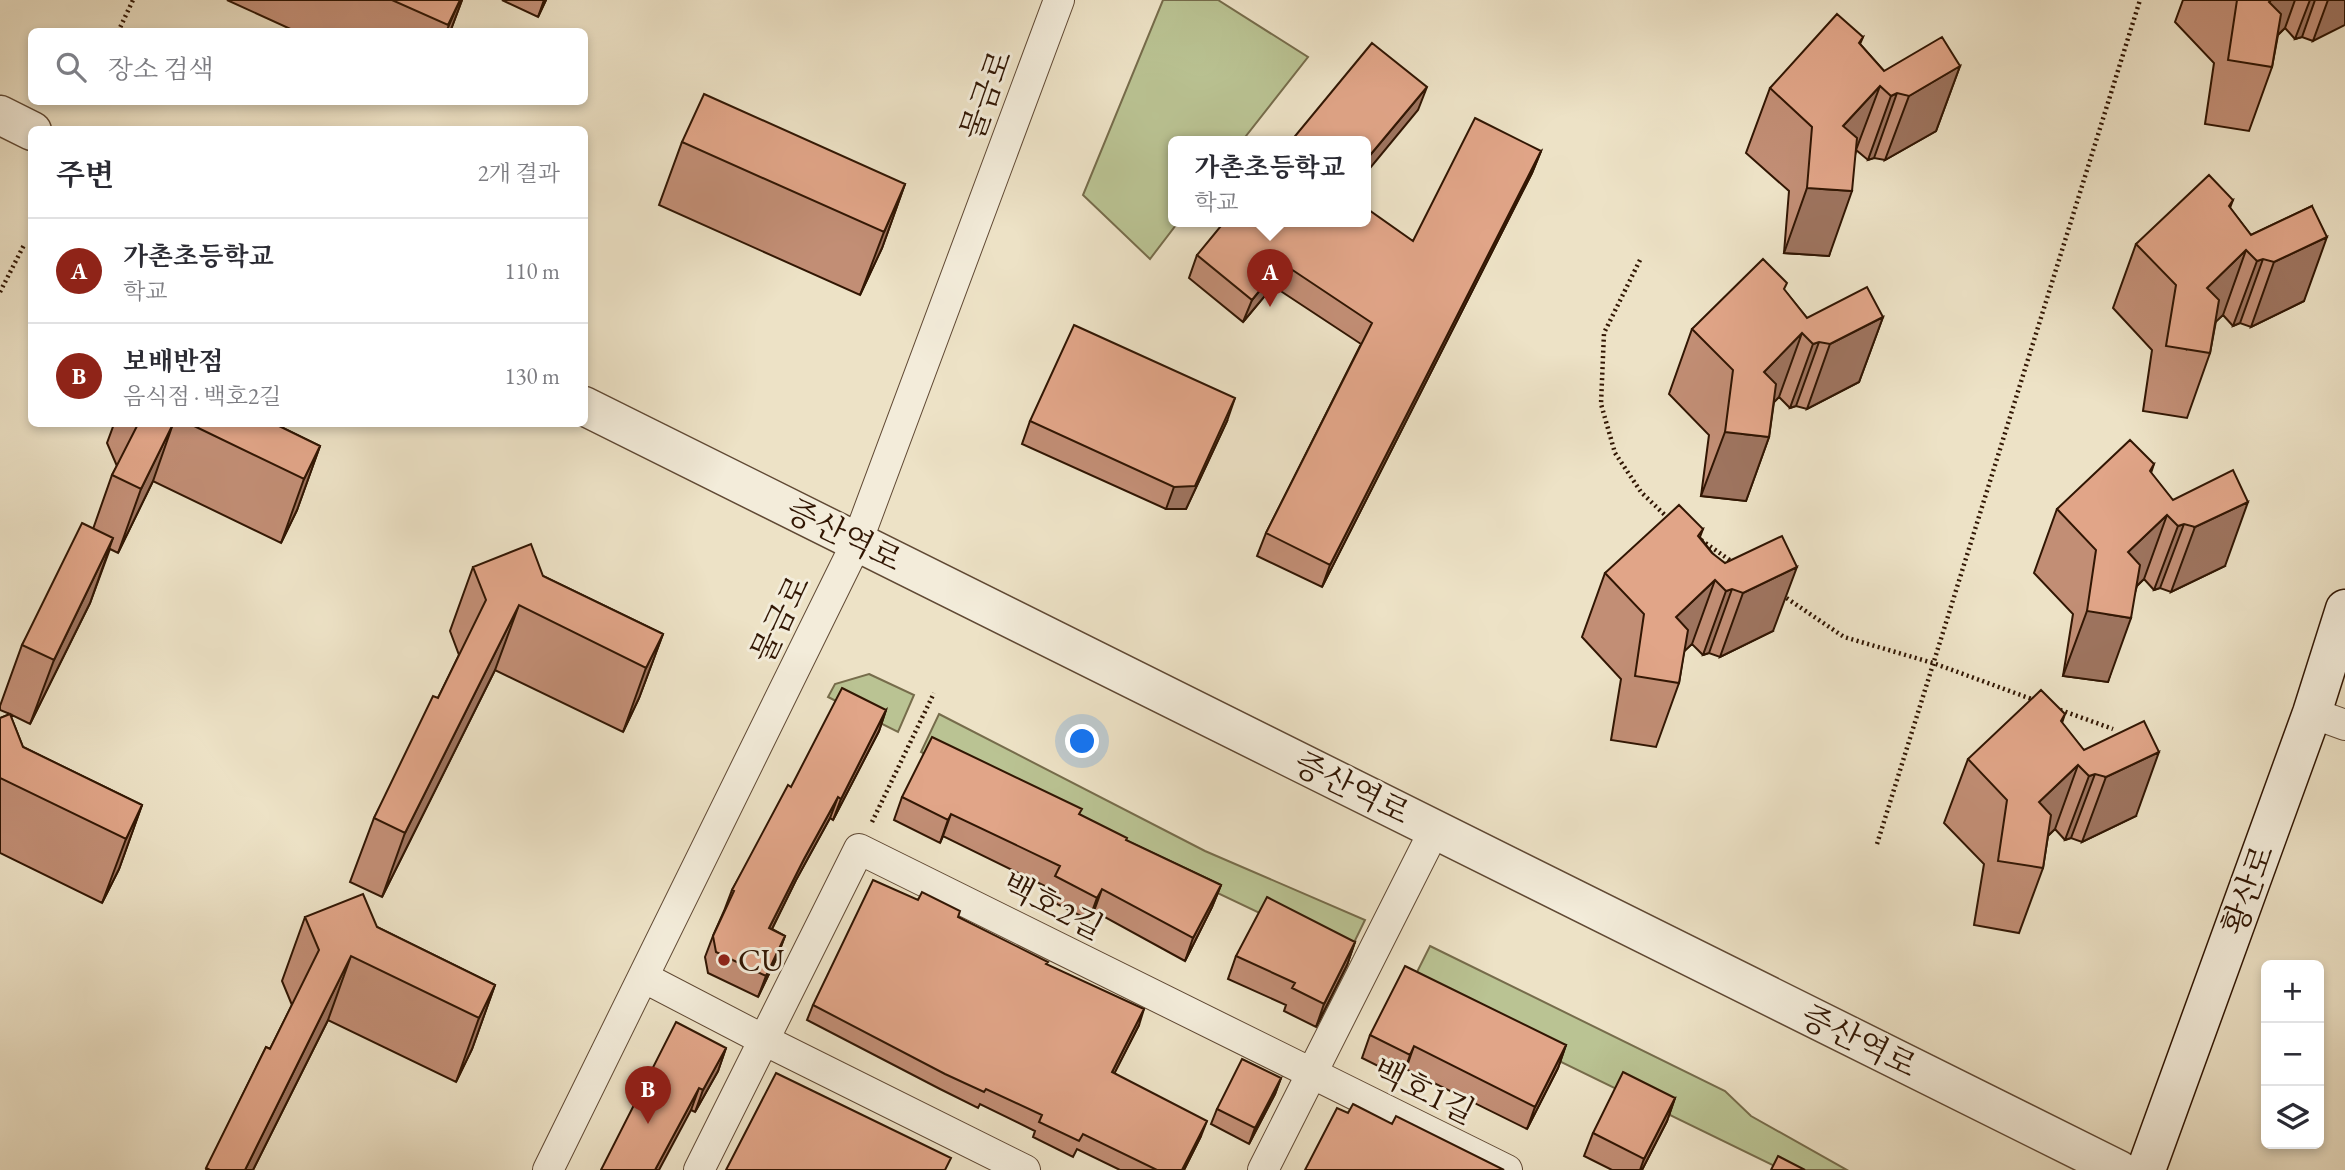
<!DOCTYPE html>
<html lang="ko">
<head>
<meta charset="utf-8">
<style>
	:root { --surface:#fff; --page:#f2f2f3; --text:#2b2b33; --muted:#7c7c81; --line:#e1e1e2; --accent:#8f2418 }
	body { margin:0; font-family:"EB Garamond","Noto Serif KR",serif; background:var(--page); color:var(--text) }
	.controls { position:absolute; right:21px; bottom:21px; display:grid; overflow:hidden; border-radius:10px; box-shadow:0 4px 10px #0003 }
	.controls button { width:63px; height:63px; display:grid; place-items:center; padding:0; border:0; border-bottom:2px solid var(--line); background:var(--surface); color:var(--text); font:35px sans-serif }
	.you { position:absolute; left:1083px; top:742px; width:24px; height:24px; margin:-18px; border:5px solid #fff; border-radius:50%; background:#1a73e8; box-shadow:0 0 0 10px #1a73e833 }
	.badge { display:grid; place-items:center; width:46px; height:46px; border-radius:50%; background:var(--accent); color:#fff; font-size:23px; font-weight:700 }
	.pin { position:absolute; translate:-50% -58px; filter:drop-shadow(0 2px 4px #0008) }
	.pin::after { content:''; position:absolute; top:37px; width:24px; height:21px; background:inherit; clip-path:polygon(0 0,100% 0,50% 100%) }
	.popup { position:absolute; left:1168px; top:136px; width:203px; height:91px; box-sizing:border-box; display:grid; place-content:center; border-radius:10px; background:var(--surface); filter:drop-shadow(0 2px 5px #0005); font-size:23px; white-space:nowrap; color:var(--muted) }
	.popup b { font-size:26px; color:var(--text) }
	.popup::after { content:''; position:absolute; left:50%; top:100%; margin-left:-14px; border:14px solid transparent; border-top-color:var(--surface) }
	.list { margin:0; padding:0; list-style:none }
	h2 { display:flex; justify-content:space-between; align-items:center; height:91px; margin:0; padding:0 28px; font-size:30px }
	h2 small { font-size:23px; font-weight:400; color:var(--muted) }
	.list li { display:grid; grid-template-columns:46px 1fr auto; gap:21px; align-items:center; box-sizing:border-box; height:105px; padding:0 28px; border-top:2px solid var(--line) }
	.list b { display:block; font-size:26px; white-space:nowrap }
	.list p { margin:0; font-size:23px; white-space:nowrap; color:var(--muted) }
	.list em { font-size:23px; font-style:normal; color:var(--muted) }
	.icon { flex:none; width:38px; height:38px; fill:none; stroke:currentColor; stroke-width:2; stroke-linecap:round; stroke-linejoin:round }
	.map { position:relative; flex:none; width:2345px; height:1170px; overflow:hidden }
	.search { position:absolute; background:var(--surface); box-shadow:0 4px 10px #0003; left:28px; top:28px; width:560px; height:77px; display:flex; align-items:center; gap:18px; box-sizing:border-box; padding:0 24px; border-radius:10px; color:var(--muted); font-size:26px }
	.panel { position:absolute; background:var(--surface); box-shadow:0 4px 10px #0003; left:28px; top:126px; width:560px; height:301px; border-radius:10px }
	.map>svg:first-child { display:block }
	.green { fill:#bac393; stroke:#766c4b; stroke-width:2 }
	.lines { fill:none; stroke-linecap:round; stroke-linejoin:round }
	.minor-casing { stroke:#604934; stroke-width:32 }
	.tertiary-casing { stroke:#604934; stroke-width:41 }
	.secondary-casing { stroke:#311603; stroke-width:41 }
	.path { stroke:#311603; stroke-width:4.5; stroke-dasharray:2 3.5; stroke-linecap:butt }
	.minor { stroke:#f3ecda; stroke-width:30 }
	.tertiary { stroke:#f3ecda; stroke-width:38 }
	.secondary { stroke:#f3ecda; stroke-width:38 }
	.wall { fill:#c28e75; stroke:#311603; stroke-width:2 }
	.shaded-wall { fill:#9e745f; stroke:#311603; stroke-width:2 }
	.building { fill:#e1a588; stroke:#311603; stroke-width:2 }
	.poi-dot { fill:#8f2418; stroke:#f3ecda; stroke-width:2.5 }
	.labels { text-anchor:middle; stroke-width:6; stroke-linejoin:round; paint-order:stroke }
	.street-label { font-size:32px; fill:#311603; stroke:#f3ecda }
	.poi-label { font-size:32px; fill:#311603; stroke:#f3ecda; text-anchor:start }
</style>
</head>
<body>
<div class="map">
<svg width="2345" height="1170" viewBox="0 0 2345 1170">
	<rect width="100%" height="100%" fill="#ede2c6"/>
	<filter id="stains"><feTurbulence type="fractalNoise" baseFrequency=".00286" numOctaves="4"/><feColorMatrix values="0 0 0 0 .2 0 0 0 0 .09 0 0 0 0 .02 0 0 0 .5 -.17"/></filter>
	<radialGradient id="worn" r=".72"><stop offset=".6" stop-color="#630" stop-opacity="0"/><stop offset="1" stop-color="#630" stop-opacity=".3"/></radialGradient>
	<path class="green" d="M 1163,0 L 1218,0 L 1308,57 L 1242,141 L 1174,141 L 1174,221 L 1179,221 L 1150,259 L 1083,195 Z
		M 869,674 L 914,695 L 898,732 L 828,697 L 835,684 Z
		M 939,714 L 1205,851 L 1365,920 L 1348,955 L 921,752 Z
		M 1430,946 L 1725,1091 L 1751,1116 L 1847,1170 L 1783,1170 L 1409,988 Z"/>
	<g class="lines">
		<defs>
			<path id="minor" d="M 2312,713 L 2345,725
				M 643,977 L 764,1040 L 1025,1170
				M 548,1170 L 857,542 L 1059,0
				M 699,1170 L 859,849 L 1507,1170
				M 1263,1170 L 1435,829"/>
			<path id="tertiary" d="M 0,115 L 32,131
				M 584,406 L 2119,1170"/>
			<path id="secondary" d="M 2146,1170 L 2312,713 L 2345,609"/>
		</defs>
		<use href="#minor" class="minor-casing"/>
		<use href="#tertiary" class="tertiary-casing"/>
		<use href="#secondary" class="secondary-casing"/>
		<path class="path" d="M 118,32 L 133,0
			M 1640,260 L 1604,333 L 1601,404 L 1615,453 L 1641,492 L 1670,520
			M 0,292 L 24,245
			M 1701,540 L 1734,563
			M 1782,595 L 1844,637 L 1933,663 L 2037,701
			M 2055,708 L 2113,729
			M 872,822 L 934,693
			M 1877,844 L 2140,0"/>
		<use href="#minor" class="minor"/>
		<use href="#tertiary" class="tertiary"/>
		<use href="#secondary" class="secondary"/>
	</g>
	<path class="wall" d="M 227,0 L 462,0 L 450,32 L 297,32 Z
		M 502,0 L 546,0 L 538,17 Z
		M 2183,0 L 2345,0 L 2313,41 L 2302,37 L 2295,39 L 2285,28 L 2278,35 L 2272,67 L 2249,131 L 2205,124 L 2214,63 L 2175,22 Z
		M 1863,37 L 1860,44 L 1884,71 L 1960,66 L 1936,131 L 1885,160 L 1874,158 L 1868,160 L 1856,150 L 1856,151 L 1829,256 L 1784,253 L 1789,191 L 1746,153 L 1770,88 Z
		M 682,142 L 905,184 L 882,248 L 860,295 L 659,205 Z
		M 1541,151 L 1532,173 L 1322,587 L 1257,556 L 1266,533 L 1361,344 L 1273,286 L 1243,322 L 1189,278 L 1197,255 L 1413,241 Z
		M 2233,200 L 2230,208 L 2251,235 L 2312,206 L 2304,301 L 2251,327 L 2240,323 L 2233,326 L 2223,315 L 2216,321 L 2210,353 L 2187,418 L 2143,411 L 2152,350 L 2113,308 L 2136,244 Z
		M 1785,291 L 1807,318 L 1883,317 L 1859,382 L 1807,409 L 1796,406 L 1790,408 L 1779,397 L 1774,402 L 1769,437 L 1746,501 L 1701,496 L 1709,435 L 1669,394 L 1692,329 Z
		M 1030,421 L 1227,421 L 1186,509 L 1166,509 L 1022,444 Z
		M 114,424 L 275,424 L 320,446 L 297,510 L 281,543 L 153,481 L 118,553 L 110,549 L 90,603 L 30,724 L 10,714 L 23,747 L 142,805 L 119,869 L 102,903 L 0,853 L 0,718 L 10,714 L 0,710 L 0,706 L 22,645 L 93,529 L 112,475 L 117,466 L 107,443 Z
		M 2154,464 L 2151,473 L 2225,566 L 2171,592 L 2160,588 L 2154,590 L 2144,579 L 2137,586 L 2108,682 L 2063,676 L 2073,614 L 2034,573 L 2057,509 Z
		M 1703,529 L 1700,537 L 1773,631 L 1720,657 L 1709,653 L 1703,655 L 1692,644 L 1684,651 L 1679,683 L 1656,747 L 1611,740 L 1621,679 L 1582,637 L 1605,573 Z
		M 473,567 L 543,576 L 663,634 L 639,698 L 623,732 L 495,670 L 382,897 L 350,882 L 374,818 L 438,698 L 459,655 L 450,631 Z
		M 886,710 L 879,731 L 833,820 L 830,818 L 796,880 L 772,929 L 785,936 L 777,957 L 758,997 L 708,973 L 705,957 L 713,936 L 724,911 L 732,890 L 791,787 Z
		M 2065,714 L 2062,723 L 2136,816 L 2082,842 L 2071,838 L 2065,840 L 2055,829 L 2048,836 L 2043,868 L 2019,933 L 1974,925 L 1984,864 L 1944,823 L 1968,759 Z
		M 902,797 L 1080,815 L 1127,841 L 1221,885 L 1212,907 L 1185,961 L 1094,911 L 1089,920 L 1047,899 L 1051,889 L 943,836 L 940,843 L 894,820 Z
		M 918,900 L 958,917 L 1047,965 L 1139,1025 L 1114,1073 L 1201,1136 L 1184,1170 L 1120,1170 L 1077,1149 L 1073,1157 L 1033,1137 L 1035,1131 L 980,1104 L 978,1108 L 940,1089 L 807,1020 L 813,1005 Z
		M 305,917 L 377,927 L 495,985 L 472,1049 L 456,1082 L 328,1020 L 253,1170 L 206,1170 L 266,1047 L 270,1049 L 292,1005 L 282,981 Z
		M 1355,942 L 1347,965 L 1316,1027 L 1284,1011 L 1286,1005 L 1228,979 L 1236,956 Z
		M 1370,1035 L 1566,1045 L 1558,1068 L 1527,1129 L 1406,1069 L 1402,1078 L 1362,1058 Z
		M 726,1048 L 718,1071 L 695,1112 L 691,1110 L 601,1170 Z
		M 1281,1078 L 1275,1094 L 1249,1144 L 1211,1124 L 1217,1109 Z
		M 1675,1098 L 1667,1121 L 1642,1170 L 1612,1170 L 1584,1156 L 1593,1133 Z"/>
	<path class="shaded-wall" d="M 460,0 L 462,0 L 450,32 L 446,32 Z
		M 544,0 L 546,0 L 538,17 Z
		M 2271,0 L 2295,0 L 2285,28 L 2248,63 L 2269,2 Z
		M 2310,0 L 2315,0 L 2302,37 L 2295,39 Z
		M 2328,0 L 2345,0 L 2345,25 L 2313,41 Z
		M 1960,66 L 1936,131 L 1885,160 L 1909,96 Z
		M 1880,86 L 1856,150 L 1821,189 L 1852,191 L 1829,256 L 1784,253 L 1807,188 L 1843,126 Z
		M 1427,87 L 1418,110 L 1366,173 L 1366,160 Z
		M 1897,93 L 1874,158 L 1868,160 L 1891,96 Z
		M 1541,151 L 1532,173 L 1322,587 L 1330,565 Z
		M 905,184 L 882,248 L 860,295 L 884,232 Z
		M 2327,237 L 2304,301 L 2251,327 L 2274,262 Z
		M 2246,250 L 2223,315 L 2186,350 L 2207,288 Z
		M 2263,259 L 2240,323 L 2233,326 L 2257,261 Z
		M 1282,263 L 1273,286 L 1243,322 L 1252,300 Z
		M 1883,317 L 1859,382 L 1807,409 L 1830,344 Z
		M 1802,333 L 1779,397 L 1743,434 L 1769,437 L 1746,501 L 1701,496 L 1725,432 L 1764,372 Z
		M 1819,342 L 1796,406 L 1790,408 L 1813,344 Z
		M 1235,398 L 1227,421 L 1186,509 L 1166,509 L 1174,487 Z
		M 173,424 L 153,481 L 118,553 L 141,489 Z
		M 320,446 L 297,510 L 281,543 L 304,479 Z
		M 2248,502 L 2225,566 L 2171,592 L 2195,527 Z
		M 2167,515 L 2144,579 L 2107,614 L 2131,618 L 2108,682 L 2063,676 L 2087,611 L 2128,552 Z
		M 2184,524 L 2160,588 L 2154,590 L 2178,526 Z
		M 113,538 L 90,603 L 30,724 L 54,660 Z
		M 1797,567 L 1773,631 L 1720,657 L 1743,593 Z
		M 1715,580 L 1692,644 L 1655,679 L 1676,617 Z
		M 1732,589 L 1709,653 L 1703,655 L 1726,591 Z
		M 519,605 L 495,670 L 382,897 L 405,833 Z
		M 663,634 L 639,698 L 623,732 L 646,668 Z
		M 886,710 L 879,731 L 833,820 L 841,799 Z
		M 2159,752 L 2136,816 L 2082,842 L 2106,777 Z
		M 2078,765 L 2055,829 L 2018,864 L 2039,802 Z
		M 2095,774 L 2071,838 L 2065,840 L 2089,776 Z
		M 838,797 L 830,818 L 796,880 L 762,949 L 769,928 L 804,859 Z
		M 142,805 L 119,869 L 102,903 L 126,839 Z
		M 951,814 L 943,836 L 940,843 L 948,820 Z
		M 1221,885 L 1212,907 L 1185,961 L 1193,938 Z
		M 1102,889 L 1094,911 L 1089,920 L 1097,898 Z
		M 785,936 L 777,957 L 758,997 L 766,976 Z
		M 1355,942 L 1347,965 L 1316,1027 L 1324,1004 Z
		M 351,956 L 328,1020 L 253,1170 L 245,1170 Z
		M 495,985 L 472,1049 L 456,1082 L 479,1018 Z
		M 1144,1009 L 1139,1025 L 1107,1088 L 1112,1072 Z
		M 1566,1045 L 1558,1068 L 1527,1129 L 1535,1107 Z
		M 1414,1046 L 1406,1069 L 1402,1078 L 1410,1055 Z
		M 726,1048 L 718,1071 L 695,1112 L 703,1090 Z
		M 1281,1078 L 1275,1094 L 1249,1144 L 1255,1128 Z
		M 699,1088 L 691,1110 L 659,1170 L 655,1170 Z
		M 1675,1098 L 1667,1121 L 1642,1170 L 1640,1170 L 1644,1159 Z
		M 1207,1121 L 1201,1136 L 1184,1170 L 1182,1170 Z"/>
	<path class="building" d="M 392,0 L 460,0 L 448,25 Z
		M 2237,0 L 2271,0 L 2269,2 L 2281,14 L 2272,67 L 2228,60 Z
		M 1837,14 L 1863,37 L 1859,43 L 1884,71 L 1942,37 L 1960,66 L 1909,96 L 1897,93 L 1891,96 L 1880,86 L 1843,126 L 1857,138 L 1852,191 L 1807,188 L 1812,127 L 1770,88 Z
		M 1372,43 L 1427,87 L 1366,160 L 1366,141 L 1291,141 Z
		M 704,94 L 905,184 L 884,232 L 682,142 Z
		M 1475,118 L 1541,151 L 1330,565 L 1266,533 L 1372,323 L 1282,263 L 1252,300 L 1197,255 L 1225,221 L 1366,221 L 1366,208 L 1413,241 Z
		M 2209,175 L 2233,200 L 2229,206 L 2251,235 L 2312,206 L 2327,237 L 2274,262 L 2263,259 L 2257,261 L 2246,250 L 2207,288 L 2219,300 L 2210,353 L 2166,346 L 2176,285 L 2136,244 Z
		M 1763,259 L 1787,283 L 1784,289 L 1807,318 L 1867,287 L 1883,317 L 1830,344 L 1819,342 L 1813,344 L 1802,333 L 1764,372 L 1776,384 L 1769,437 L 1725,432 L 1733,370 L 1692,329 Z
		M 1074,325 L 1235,398 L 1195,486 L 1174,487 L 1030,421 Z
		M 138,424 L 173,424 L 141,489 L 112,475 Z
		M 190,424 L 275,424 L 320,446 L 304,479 Z
		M 2130,440 L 2154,464 L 2150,471 L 2173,500 L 2233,470 L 2248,502 L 2195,527 L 2184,524 L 2178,526 L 2167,515 L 2128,552 L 2140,565 L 2131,618 L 2087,611 L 2096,550 L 2057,509 Z
		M 1679,505 L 1703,529 L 1698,536 L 1712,553 L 1725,563 L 1782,536 L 1797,567 L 1743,593 L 1732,589 L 1726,591 L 1715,580 L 1676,617 L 1688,630 L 1679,683 L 1635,676 L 1644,614 L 1605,573 Z
		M 82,523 L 113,538 L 54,660 L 22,645 Z
		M 531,544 L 543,576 L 663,634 L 646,668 L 519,605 L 405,833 L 374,818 L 433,696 L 438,698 L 486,600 L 473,567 Z
		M 842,688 L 886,710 L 841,799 L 838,797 L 804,859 L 769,928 L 785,936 L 766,976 L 716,952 L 713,936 L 734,891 L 732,890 L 788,785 L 791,787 Z
		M 2041,690 L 2065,714 L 2061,721 L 2084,750 L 2144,721 L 2159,752 L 2106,777 L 2095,774 L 2089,776 L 2078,765 L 2039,802 L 2051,815 L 2043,868 L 1998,861 L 2007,800 L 1968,759 Z
		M 10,714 L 23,747 L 142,805 L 126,839 L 0,778 L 0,718 Z
		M 932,737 L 1082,809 L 1079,814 L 1127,838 L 1126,840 L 1221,885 L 1193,938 L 1102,889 L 1097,898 L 1055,876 L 1060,866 L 951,814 L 948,820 L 902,797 Z
		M 873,880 L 918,900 L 922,892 L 960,911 L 958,917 L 1048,962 L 1046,964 L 1144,1009 L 1112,1072 L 1207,1121 L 1182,1170 L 1157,1170 L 1083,1134 L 1079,1141 L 1039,1122 L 1042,1115 L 986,1089 L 984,1092 L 945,1074 L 813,1005 Z
		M 363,894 L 377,927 L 495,985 L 479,1018 L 351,956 L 245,1170 L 210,1170 L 206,1168 L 266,1047 L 270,1049 L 319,950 L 305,917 Z
		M 1267,897 L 1355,942 L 1324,1004 L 1292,988 L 1295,983 L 1236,956 Z
		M 1405,966 L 1566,1045 L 1535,1107 L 1414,1046 L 1410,1055 L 1370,1035 Z
		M 676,1022 L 726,1048 L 703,1090 L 699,1088 L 655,1170 L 601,1170 Z
		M 1242,1059 L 1281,1078 L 1255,1128 L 1217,1109 Z
		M 1623,1072 L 1675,1098 L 1644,1159 L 1593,1133 Z
		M 776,1073 L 951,1158 L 945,1170 L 726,1170 Z
		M 1353,1104 L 1392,1124 L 1396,1116 L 1504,1170 L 1305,1170 L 1337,1108 L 1348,1113 Z
		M 1778,1156 L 1805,1170 L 1771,1170 Z"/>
	<circle class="poi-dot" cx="724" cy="960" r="7"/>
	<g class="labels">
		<g class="street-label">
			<text transform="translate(986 95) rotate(-70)" y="11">물금로</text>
			<text transform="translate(844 535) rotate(26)" y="11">증산역로</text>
			<text transform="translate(780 619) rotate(-64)" y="11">물금로</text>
			<text transform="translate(1352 788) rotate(26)" y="11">증산역로</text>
			<text transform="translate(2248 890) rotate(-70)" y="11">황산로</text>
			<text transform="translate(1053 906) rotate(27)" y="11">백호2길</text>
			<text transform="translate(1859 1041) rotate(26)" y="11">증산역로</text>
			<text transform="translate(1424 1091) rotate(26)" y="11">백호1길</text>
		</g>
		<g class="poi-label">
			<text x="738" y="971">CU</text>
		</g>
	</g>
	<rect width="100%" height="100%" filter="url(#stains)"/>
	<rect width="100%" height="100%" fill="url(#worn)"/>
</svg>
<div class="controls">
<button>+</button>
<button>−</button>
<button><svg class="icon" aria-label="layers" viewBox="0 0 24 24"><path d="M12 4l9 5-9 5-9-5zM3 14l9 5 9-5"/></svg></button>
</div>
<div class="you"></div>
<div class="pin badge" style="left:1270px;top:307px">A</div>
<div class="popup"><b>가촌초등학교</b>학교</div>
<div class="pin badge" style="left:648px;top:1124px">B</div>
<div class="search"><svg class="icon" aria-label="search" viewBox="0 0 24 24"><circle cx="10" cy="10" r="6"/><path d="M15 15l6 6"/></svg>장소 검색</div>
<section class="panel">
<h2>주변<small>2개 결과</small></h2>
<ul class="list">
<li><span class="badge">A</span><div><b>가촌초등학교</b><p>학교</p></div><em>110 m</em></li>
<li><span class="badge">B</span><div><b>보배반점</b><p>음식점 · 백호2길</p></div><em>130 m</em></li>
</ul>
</section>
</div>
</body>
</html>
